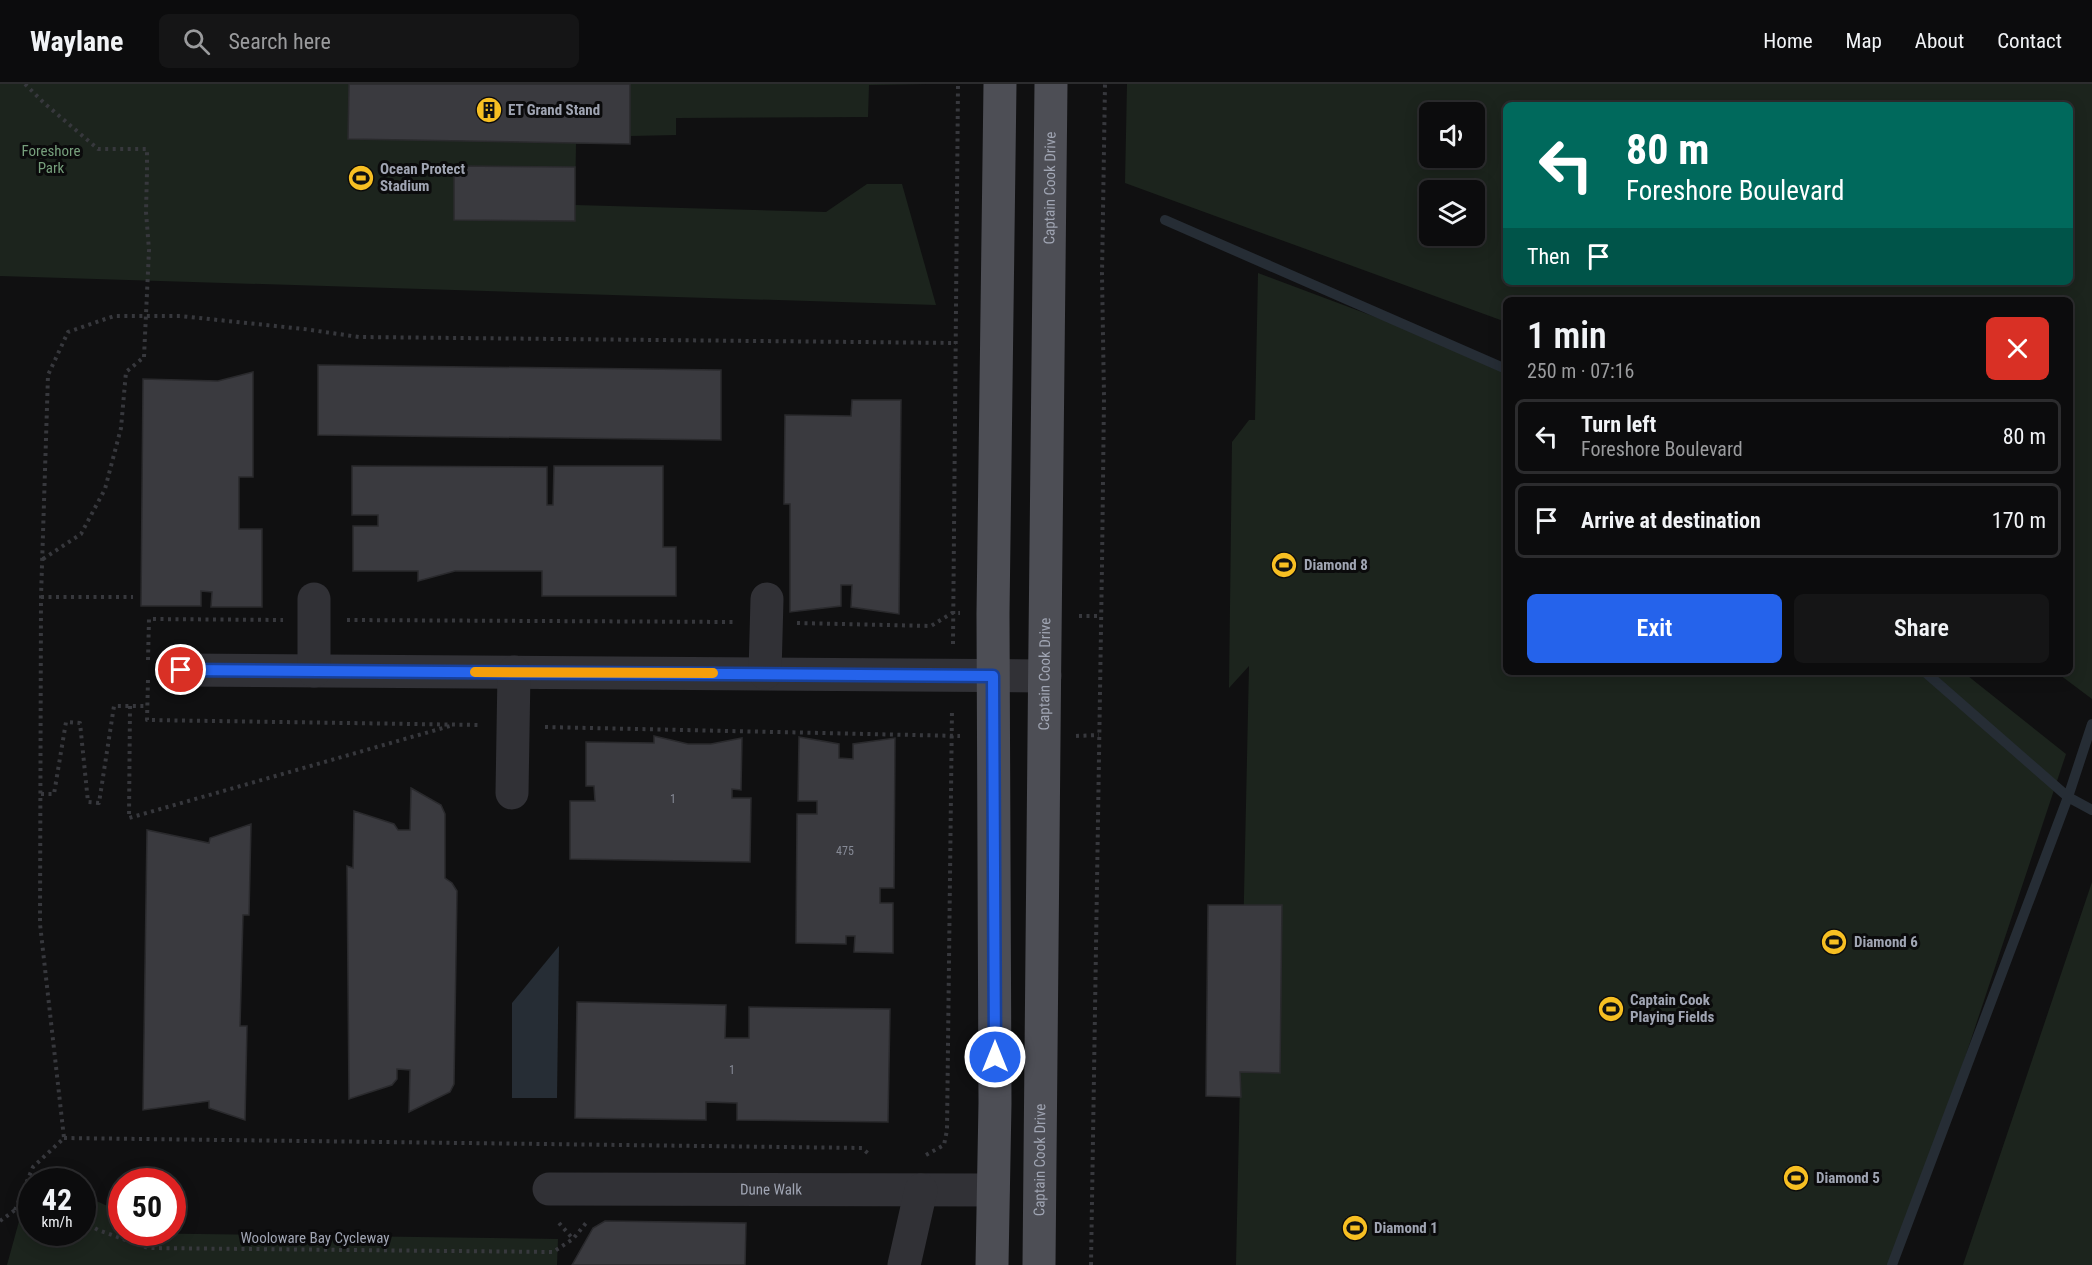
<!DOCTYPE html>
<meta charset="utf-8">
<style>
body{margin:0;font-family:"Roboto Condensed",sans-serif;background:#151516;color:#f1f3f6;height:100vh;display:flex;flex-direction:column;font-size:22px;white-space:nowrap}
*{box-sizing:border-box;margin:0}
p{font-size:20px;color:#9a9b9d}
.icon{flex:none;width:33px;height:33px;fill:none;stroke:currentColor;stroke-width:2;stroke-linecap:round;stroke-linejoin:round}
.map{position:relative;flex:1;overflow:hidden}
.drawer{position:absolute;left:1503px;top:213px;width:570px;height:378px;display:flex;flex-direction:column;background:#0c0c0d;border-radius:9px;box-shadow:0 3px 15px #0003,0 0 0 2px #2c2c2e}
.drawer>*{flex:none}
.top-card{position:absolute;left:1503px;top:18px;width:570px;height:183px;border-radius:9px;box-shadow:0 3px 15px #0003,0 0 0 2px #2c2c2e;background:#00695c;color:#fff;overflow:hidden}
.controls{position:absolute;left:1419px;top:18px;display:grid;gap:12px}
.controls a{display:grid;place-items:center;width:66px;height:66px;border-radius:9px;background:#0c0c0d;box-shadow:0 3px 15px #0003,0 0 0 2px #2c2c2e;font-size:30px}
.speed{position:absolute;left:18px;top:1084px;display:flex;gap:12px;font-size:30px;font-weight:700;text-align:center}
.speed>*{display:grid;place-content:center;width:78px;height:78px;border-radius:50%;background:#0c0c0d;box-shadow:0 3px 15px #0003,0 0 0 2px #2c2c2e;line-height:1}
.speed small{font-size:15px;font-weight:400}
.speed .limit{border:9px solid #d22;background:#fff;color:#111}
.pin{position:absolute;display:grid;place-items:center;width:51px;height:51px;color:#fff;margin:-26px;border:3px solid #fff;border-radius:50%;box-shadow:0 2px 6px #0007}
.me{position:absolute;width:66px;margin:-33px;rotate:0deg;stroke-linejoin:round;filter:drop-shadow(0 0 4px #0008)}
.turn{display:flex;align-items:center;gap:21px;height:126px;padding:0 24px;font-size:27px}
.turn .icon{width:78px;height:78px;stroke-width:2.5}
.turn b{display:block;font-size:42px;line-height:51px}
.then{display:flex;align-items:center;height:57px;padding:0 24px;background:#0003;gap:12px;font-size:22px}
.round{display:grid;place-items:center;flex:none;width:63px;height:63px;border-radius:9px;background:#151516}
.headline{display:flex;align-items:center;justify-content:space-between;height:102px;padding:0 24px}
h1{font-size:36px;font-weight:600;line-height:45px}
.action{display:flex;gap:12px;margin-top:auto;padding:12px 24px}
.action a{flex:1;height:69px;border-radius:9px;background:#2563eb;color:#fff;font-size:24px;font-weight:600;line-height:69px;text-align:center}
.action a+a{background:#151516;color:#f1f3f6}
ul{padding:0;list-style:none}
li{display:flex;align-items:center;gap:18px;height:75px;margin:0 12px 9px;padding:0 12px;border:3px solid #2c2c2e;border-radius:9px}
li div{flex:1}
li b{display:block;font-size:22px}
li em{font-style:normal}
header{display:flex;align-items:center;gap:36px;box-sizing:border-box;height:84px;padding:0 30px;background:#0c0c0d;border-bottom:2px solid #2c2c2e}
header strong{font-size:28px}
nav{display:flex;gap:33px;margin-inline-start:auto;font-size:21px}
.search{width:420px;height:54px;background:#151516;display:flex;align-items:center;gap:15px;box-sizing:border-box;padding:0 21px;border-radius:9px;color:#9a9b9d;font-size:22px}
.map>svg:first-child{display:block}
.green{fill:#1c241d;fill-rule:evenodd}
.water{fill:#262d35}
.lines{fill:none;stroke-linecap:round;stroke-linejoin:round}
.stream{stroke:#262d35;stroke-width:10}
.building{fill:#3a3a3f;stroke:#2a2a2d;stroke-width:1.5}
.path{stroke:#37383d;stroke-width:4;stroke-dasharray:3 4.5;stroke-linecap:butt}
.minor{stroke:#313136;stroke-width:33}
.major{stroke:#4d4e55;stroke-width:33}
.path-bridge{stroke:#37383d;stroke-width:4;stroke-dasharray:3 4.5;stroke-linecap:butt}
.route-casing{stroke:#184099;stroke-width:15}
.route{stroke:#2563eb;stroke-width:10}
.slow{stroke:#f59e0b;stroke-width:10}
.labels{text-anchor:middle;stroke-width:6;stroke-linejoin:round;paint-order:stroke}
.number-label{font-size:12px;fill:#868a96}
.poi-label{font-size:15px;font-weight:bold;fill:#a0a5b3;stroke:#0b0b0c;text-anchor:start}
.park-label{font-size:15px;fill:#769f7c;stroke:#0b0b0c}
.street-label{font-size:15px;fill:#a0a5b3;stroke:#0b0b0c}
</style>
<header>
<strong>Waylane</strong>
<div class="search"><svg class="icon" aria-label="search" viewBox="0 0 24 24"><circle cx="10" cy="10" r="6"/><path d="M15 15l6 6"/></svg>Search here</div>
<nav><a>Home</a><a>Map</a><a>About</a><a>Contact</a></nav>
</header>
<div class="map">
<svg width="2092" height="1181" viewBox="0 0 2092 1181">
<rect width="100%" height="100%" fill="#101011"/>
<path class="green" d="M0 0H927L869 1 868 33 676 34V51L631 52 630 60H576L575 121 826 128 867 100H902L936 221 0 192Z
M1127 0H2092V615L2056 588H2070V216H1506V238L1125 99ZM1506 21H2070V198H1506ZM1474 28V74H1430V28ZM1474 106V152H1430V106Z
M1258 189 1506 282V588H1963L2066 670 1896 1181H1236L1249 582 1229 604 1232 358 1249 336H1255Z
M2092 798V1181H1963Z
M83 1111 121 1128 122 1149 558 1155 557 1181H7L21 1130 31 1121 32 1149H82Z"/>
<path class="water" d="M559 862 557 1014H512V919Z"/>
<g class="lines">
<path class="stream" d="M1165 136 1506 285
M1925 588 2068 713 2092 640
M1892 1181 2068 713 2092 726"/>
</g>
<path class="building" d="M349 0H630V60L348 55Z
M454 82 575 83V137L454 136Z
M318 281 721 286V356L318 351Z
M253 288V393H239V445H262V523H211L212 508 201 507V522H141L143 295 218 297Z
M852 316H901L899 530 851 523 852 501H841V522L790 528V420H784L785 331 851 332Z
M352 382 547 383V421H553L554 382H663V463H676V512H542V487H455L418 497V487H353V442H378V431H352Z
M654 652 688 660H711L742 654 741 706 732 705V714H751L750 778 570 775V717H595L594 702H586V658L654 659Z
M799 653 839 660V674L853 675V660L895 654 894 804H880V819H893V869L854 868 855 852H846V860L796 859 797 730H817V717H798Z
M411 704 441 721 445 730V794L452 799 457 807 454 1000 450 1008 409 1028 410 986 397 985V995L392 1001 349 1015 347 782 353 784 354 727 394 740 398 746H410Z
M251 740 249 831H243L240 942H247L245 1036 209 1024V1017L143 1026 147 746 209 759 210 754Z
M1208 821H1282L1280 989 1240 988 1241 1013 1206 1012Z
M577 918 726 921 725 954H749V923L890 925 888 1038 737 1036V1019L706 1018V1036L575 1034Z
M605 1137 746 1139 745 1181H572L593 1144Z"/>
<g class="lines">
<path class="path" d="M25 0 44 19 98 65H147V87
M43 475 81 450 105 405 121 344 126 288 144 273
M41 513H133
M1079 532H1100
M347 536 733 538
M797 539 931 542 952 529H960
M953 560 958 0
M148 576 149 535 283 536
M148 596 147 636 480 641
M130 622 129 734 450 642
M545 643 960 652
M1076 652 1099 651
M41 710H54L66 638 80 639 88 718 99 719 114 622H147
M64 1054 862 1064 870 1071
M926 1071 944 1061 947 1046 952 625
M15 1126 33 1083 64 1054 40 840 41 513 48 291 68 248 114 232H180L304 245 359 253 956 259
M0 1137 15 1126 32 1122
M82 1137 98 1146 148 1164 553 1168 573 1155 586 1139
M559 1139 573 1155
M1091 1181 1102 481 1104 313 1102 191 1105 0"/>
<g class="minor">
<path d="M181 586 1045 592"/>
<path d="M314 587V515"/>
<path d="M765 589 767 515"/>
<path d="M512 709 514 588"/>
<path id="s1" d="M549 1105 993 1106"/>
<path d="M904 1181 921 1106"/>
</g>
<g class="major">
<path d="M992 1181 995 1019 993 530 1000 0"/>
<path id="s2" d="M1039 1181C1042 787 1047 394 1051 0"/>
</g>
<path class="path-bridge" d="M144 273 149 166 146 128 147 87"/>
</g>
<g class="lines">
<g class="route-casing">
<path id="route" d="M181 586 993 592 995 973"/>
</g>
<use href="#route" class="route"/>
<path class="slow" d="M475 588 713 589"/>
</g>
<defs>
<g id="building-disc" transform="scale(1.35)"><circle r="9.5" fill="#f7bf22" stroke="#0b0b0c"/><path d="M-4-6H4V6H1V3H-1V6H-4ZM-2.5-4.3h1.7v1.8h-1.7ZM.8-4.3h1.7v1.8H.8ZM-2.5-1h1.7V.8h-1.7ZM.8-1h1.7V.8H.8Z" fill="#111"/></g>
<g id="stadium-disc" transform="scale(1.35)"><circle r="9.5" fill="#f7bf22" stroke="#0b0b0c"/><path d="M0-5a6.5 5 0 1 0 0 10a6.5 5 0 1 0 0-10ZM-3.5-1.8h7v3.6h-7Z" fill="#111"/></g>
</defs>
<g fill-rule="evenodd">
<use href="#building-disc" x="489" y="26"/>
<use href="#stadium-disc" x="361" y="94"/>
<use href="#stadium-disc" x="1284" y="481"/>
<use href="#stadium-disc" x="1834" y="858"/>
<use href="#stadium-disc" x="1611" y="925"/>
<use href="#stadium-disc" x="1796" y="1094"/>
<use href="#stadium-disc" x="1355" y="1144"/>
</g>
<g class="labels">
<g class="number-label">
<text x="673" y="719">1</text>
<text x="845" y="771">475</text>
<text x="732" y="990">1</text>
</g>
<g class="poi-label">
<text x="508" y="31">ET Grand Stand</text>
<text x="380" y="90">Ocean Protect<tspan x="380" dy="17">Stadium</tspan></text>
<text x="1304" y="486">Diamond 8</text>
<text x="1854" y="863">Diamond 6</text>
<text x="1630" y="921">Captain Cook<tspan x="1630" dy="17">Playing Fields</tspan></text>
<text x="1816" y="1099">Diamond 5</text>
<text x="1374" y="1149">Diamond 1</text>
</g>
<g class="park-label">
<text x="51" y="72">Foreshore<tspan x="51" dy="17">Park</tspan></text>
</g>
<g class="street-label">
<text dy="5" stroke="none"><textPath href="#s2" startOffset="1077">Captain Cook Drive</textPath></text>
<text dy="5" stroke="none"><textPath href="#s2" startOffset="591">Captain Cook Drive</textPath></text>
<text dy="5" stroke="none"><textPath href="#s2" startOffset="105">Captain Cook Drive</textPath></text>
<text dy="5" stroke="none"><textPath href="#s1" startOffset="222">Dune Walk</textPath></text>
<text x="315" y="1159">Wooloware Bay Cycleway</text>
</g>
</g>
</svg>
<div class="controls">
<a><svg class="icon" aria-label="sound" viewBox="0 0 24 24"><path d="M4 9h4l5-4v14l-5-4H4zM17 9q2 3 0 6"/></svg></a>
<a><svg class="icon" aria-label="layers" viewBox="0 0 24 24"><path d="M12 4l9 5-9 5-9-5zM3 14l9 5 9-5"/></svg></a>
</div>
<div class="speed"><div>42<small>km/h</small></div><div class="limit">50</div></div>
<div class="pin" style="left:181px;top:586px;background:#d93025"><svg class="icon" aria-label="arrive" viewBox="0 0 24 24"><path d="M6 21V4h12l-3 4 3 4H6"/></svg></div>
<svg class="me" style="left:995px;top:973px" viewBox="-20 -20 40 40"><circle r="17" fill="#2563eb" stroke="#fff" stroke-width="3"/><path d="M0-11L8 9 0 5-8 9z" fill="#fff"/></svg>
<div class="top-card">
<div class="turn"><svg class="icon" aria-label="left" viewBox="0 0 24 24"><path d="M17 20v-9H6M10 6l-5 5 5 5"/></svg><div><b>80 m</b>Foreshore Boulevard</div></div>
<div class="then">Then<svg class="icon" aria-label="arrive" viewBox="0 0 24 24"><path d="M6 21V4h12l-3 4 3 4H6"/></svg></div>
</div>
<section class="drawer">
<div class="headline"><div><h1>1 min</h1><p>250 m · 07:16</p></div><a class="round" style="background:#d93025;color:#fff"><svg class="icon" aria-label="close" viewBox="0 0 24 24"><path d="M6 6l12 12M18 6L6 18"/></svg></a></div>
<ul>
<li><svg class="icon" aria-label="left" viewBox="0 0 24 24"><path d="M17 20v-9H6M10 6l-5 5 5 5"/></svg><div><b>Turn left</b><p>Foreshore Boulevard</p></div><em>80 m</em></li>
<li><svg class="icon" aria-label="arrive" viewBox="0 0 24 24"><path d="M6 21V4h12l-3 4 3 4H6"/></svg><div><b>Arrive at destination</b></div><em>170 m</em></li>
</ul>
<div class="action"><a>Exit</a><a>Share</a></div>
</section>
</div>
